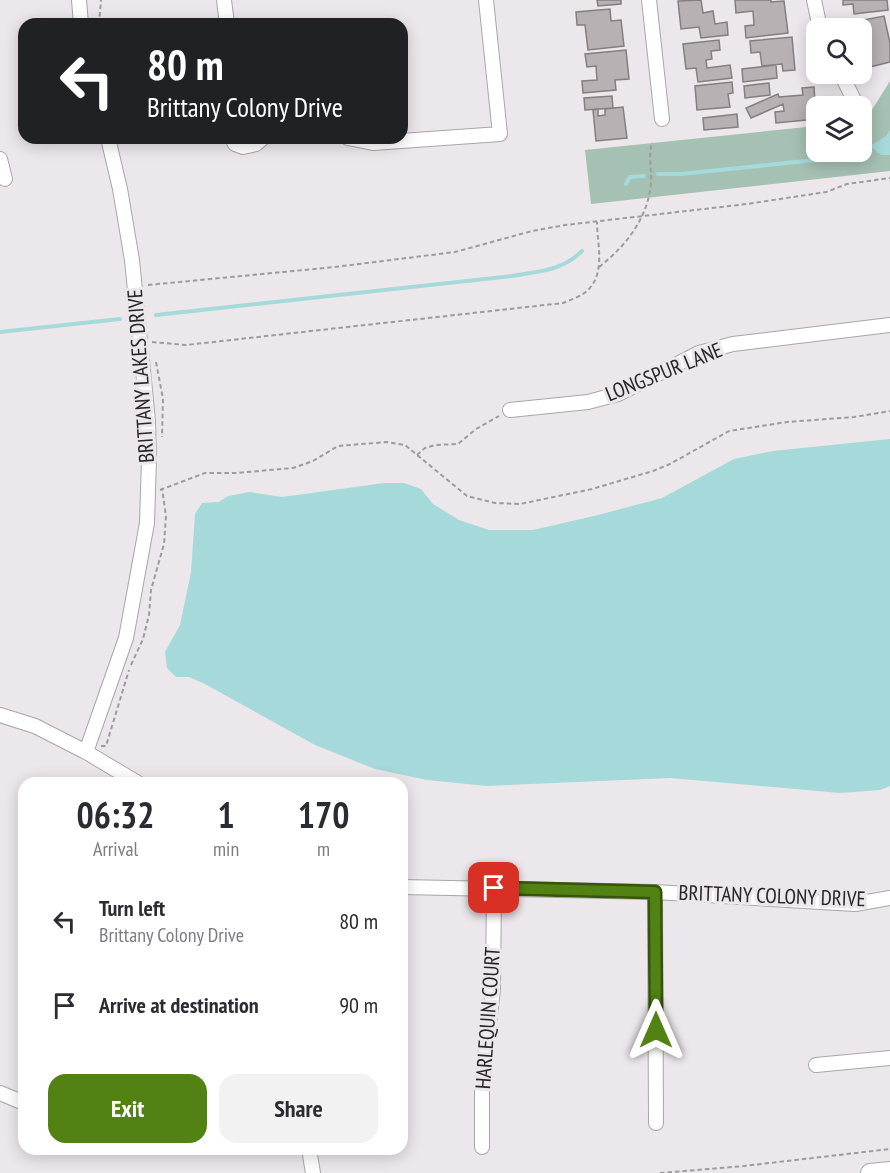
<!DOCTYPE html>
<style>
body{margin:0;font-family:"PT Sans Narrow",sans-serif;background:#f2f2f3;color:#2b2b33;height:100vh;display:flex;flex-direction:column;font-size:22px;white-space:nowrap}
*{box-sizing:border-box;margin:0}
p{font-size:20px;color:#7c7c81}
.icon{flex:none;width:33px;height:33px;fill:none;stroke:currentColor;stroke-width:2;stroke-linecap:round;stroke-linejoin:round}
.map{position:relative;flex:1;overflow:hidden}
.panel{position:absolute;left:18px;top:777px;width:390px;height:378px;display:flex;flex-direction:column;background:#fff;border-radius:18px;box-shadow:0 3px 15px #0003}
.panel>*{flex:none}
.hud{position:absolute;left:18px;top:18px;width:390px;height:126px;border-radius:18px;box-shadow:0 3px 15px #0003;background:#202124;color:#fff;overflow:hidden}
.buttons{position:absolute;left:806px;top:18px;display:grid;gap:12px}
.buttons a{display:grid;place-items:center;width:66px;height:66px;border-radius:12px;background:#fff;box-shadow:0 3px 15px #0003;font-size:30px}
.pin{position:absolute;display:grid;place-items:center;width:51px;height:51px;color:#fff;margin:-26px;border-radius:12px;box-shadow:0 3px 9px #0006}
.me{position:absolute;width:66px;margin:-33px;rotate:0deg;stroke-linejoin:round;filter:drop-shadow(0 0 4px #0008)}
.turn{display:flex;align-items:center;gap:21px;height:126px;padding:0 30px;font-size:27px}
.turn .icon{width:78px;height:78px;stroke-width:2.5}
.turn b{display:block;font-size:42px;line-height:51px}
.eta{display:flex;justify-content:space-evenly;align-items:center;height:102px;text-align:center}
.eta b{font-size:36px;font-weight:700;line-height:42px}
.cta{display:flex;gap:12px;margin-top:auto;padding:12px 30px}
.cta a{flex:1;height:69px;border-radius:18px;background:#518213;color:#fff;font-size:24px;font-weight:700;line-height:69px;text-align:center}
.cta a+a{background:#f2f2f3;color:#2b2b33}
ul{padding:0;list-style:none}
li{display:flex;align-items:center;gap:18px;height:84px;padding:0 30px}
li div{flex:1}
li b{display:block;font-size:22px}
li em{font-style:normal}
.map>svg:first-child{display:block}
.green{fill:#a5c1b3}
.water{fill:#a6d9d9}
.lines{fill:none;stroke-linecap:round;stroke-linejoin:round}
.stream{stroke:#a6d9d9;stroke-width:4}
.building{fill:#b7b1b3;stroke:#837e7f;stroke-width:1.5}
.street-casing{stroke:#aaa5a9;stroke-width:16}
.secondary-casing{stroke:#aaa5a9;stroke-width:20}
.path{stroke:#9e9b9e;stroke-width:2;stroke-dasharray:4.5 3;stroke-linecap:butt}
.street{stroke:#fff;stroke-width:14}
.secondary{stroke:#fff;stroke-width:18}
.route-casing{stroke:#35540c;stroke-width:15}
.route{stroke:#518213;stroke-width:10}
.labels{text-anchor:middle;stroke-width:6;stroke-linejoin:round;paint-order:stroke}
.street-label{font-size:21px;fill:#272627;stroke:#ece7eb}
</style>
<div class="map">
<svg width="890" height="1173" viewBox="0 0 890 1173">
<rect width="100%" height="100%" fill="#ece7eb"/>
<path class="green" d="M890 81V171L591 204 585 150 816 126V152H861V121H865Z"/>
<path class="water" d="M890 130V155H881L870 146 886 136Z
M890 439V786L880 790 840 793 670 778 487 786 427 780 375 769 315 745 203 683 189 677H176L167 668 165 652 180 625 191 572 195 514 202 503 219 502 228 496 250 492 282 497 384 483H404L421 489 433 504 459 520 489 530H533L598 515 662 498 734 459 773 451Z"/>
<g class="lines">
<path class="stream" d="M861 150 873 146
M658 174H681L835 158 857 152
M626 184 630 177 644 176
M156 315 512 276C539 271 562 271 582 251
M0 332 120 319"/>
</g>
<path class="building" d="M597 0H621V4L598 6Z
M701 0 703 13 713 11 715 24 727 22 728 35 701 38 699 27 681 29 678 1Z
M735 0H771V2L784 1 788 33 746 38 745 26 754 25 753 11 736 13Z
M843 0H887L888 10 854 14 853 4 843 5Z
M610 9 611 21 621 20 624 46 588 50 585 25H577L576 12Z
M884 16 890 43V62L870 67 866 47 861 49V28H854L853 22Z
M792 37 795 70 783 71 782 64 762 66 760 52 751 53 750 41Z
M719 40 720 50 711 51 712 59 706 60 707 68 730 65 732 78 698 82 696 68 686 69 683 44Z
M626 50 629 79 615 80 616 90 583 93 582 81 597 80 596 66 587 67 585 54Z
M776 65 777 78 743 82 742 69Z
M732 82 733 93 728 94 730 107 697 110 695 86Z
M769 83 770 95 745 98 744 86Z
M814 87 816 119 776 123 775 112 784 111 783 104 751 118 746 108 778 94 779 97 803 95 802 88Z
M612 96 613 108 585 110 584 98Z
M623 107 627 138 596 141 593 110 598 109V116L605 115V109Z
M737 114 738 127 704 130 703 118Z"/>
<g class="lines">
<g class="street-casing">
<path id="street" d="M79 0 81 24
M224 0 227 24
M649 0 662 119
M814 0 820 28
M841 74 854 100
M232 138 235 144 243 147 256 144 263 138
M348 138 373 143 500 134 486 0
M0 159 5 179
M510 410 588 402 618 394 699 353 733 344 890 325
M0 715 35 726 86 752 138 783
M86 752 126 638 147 523 149 459 148 421 132 260 120 189 108 138
M402 887 655 892 855 904 890 898
M655 892 656 1123
M816 1065 890 1058
M0 1093 24 1103
M482 1147V1082L493 990 494 888
M309 1149 313 1173"/>
</g>
<g class="secondary-casing">
<path id="secondary" d="M870 1173 890 1171"/>
</g>
<path class="path" d="M99 24 101 0
M599 267C626 246 648 218 651 183 652 168 648 158 652 142
M148 285 335 267 455 252 532 231 565 225 747 204 826 192 847 184 890 178
M152 342 186 345 563 303C570 300 582 296 588 290 606 272 597 244 597 222
M156 362 163 399 162 437
M417 455 425 448 435 445 458 444 476 429 499 416
M160 490 205 473H236L293 468 313 461 338 446 387 442 405 445 467 496 495 503 520 504 592 489 653 471 670 464 729 431 787 422 854 417 890 411
M131 665 143 639 149 615 151 590 164 544 166 516 162 488
M101 746H106L129 670
M660 1173 744 1166 890 1149"/>
<use href="#street" class="street"/>
<use href="#secondary" class="secondary"/>
</g>
<g class="lines">
<g class="route-casing">
<path id="route" d="M494 888 655 892 656 1030"/>
</g>
<use href="#route" class="route"/>
</g>
<g class="labels">
<g class="street-label">
<text transform="translate(664 372) rotate(-22)" y="7">LONGSPUR LANE</text>
<text transform="translate(141 376) rotate(-94)" y="7">BRITTANY LAKES DRIVE</text>
<text transform="translate(772 896) rotate(2)" y="7">BRITTANY COLONY DRIVE</text>
<text transform="translate(488 1018) rotate(-86)" y="7">HARLEQUIN COURT</text>
</g>
</g>
</svg>
<div class="buttons">
<a><svg class="icon" aria-label="search" viewBox="0 0 24 24"><circle cx="10" cy="10" r="6"/><path d="M15 15l6 6"/></svg></a>
<a><svg class="icon" aria-label="layers" viewBox="0 0 24 24"><path d="M12 4l9 5-9 5-9-5zM3 14l9 5 9-5"/></svg></a>
</div>
<div class="pin" style="left:494px;top:888px;background:#d93025"><svg class="icon" aria-label="arrive" viewBox="0 0 24 24"><path d="M6 21V4h12l-3 4 3 4H6"/></svg></div>
<svg class="me" style="left:656px;top:1030px" viewBox="-20 -20 40 40"><path d="M0-17L14 15 0 8-14 15z" fill="#518213" stroke="#fff" stroke-width="4"/></svg>
<div class="hud">
<div class="turn"><svg class="icon" aria-label="left" viewBox="0 0 24 24"><path d="M17 20v-9H6M10 6l-5 5 5 5"/></svg><div><b>80 m</b>Brittany Colony Drive</div></div>
</div>
<section class="panel">
<div class="eta">
<div><b>06:32</b><p>Arrival</p></div>
<div><b>1</b><p>min</p></div>
<div><b>170</b><p>m</p></div>
</div>
<ul>
<li><svg class="icon" aria-label="left" viewBox="0 0 24 24"><path d="M17 20v-9H6M10 6l-5 5 5 5"/></svg><div><b>Turn left</b><p>Brittany Colony Drive</p></div><em>80 m</em></li>
<li><svg class="icon" aria-label="arrive" viewBox="0 0 24 24"><path d="M6 21V4h12l-3 4 3 4H6"/></svg><div><b>Arrive at destination</b></div><em>90 m</em></li>
</ul>
<div class="cta"><a>Exit</a><a>Share</a></div>
</section>
</div>
